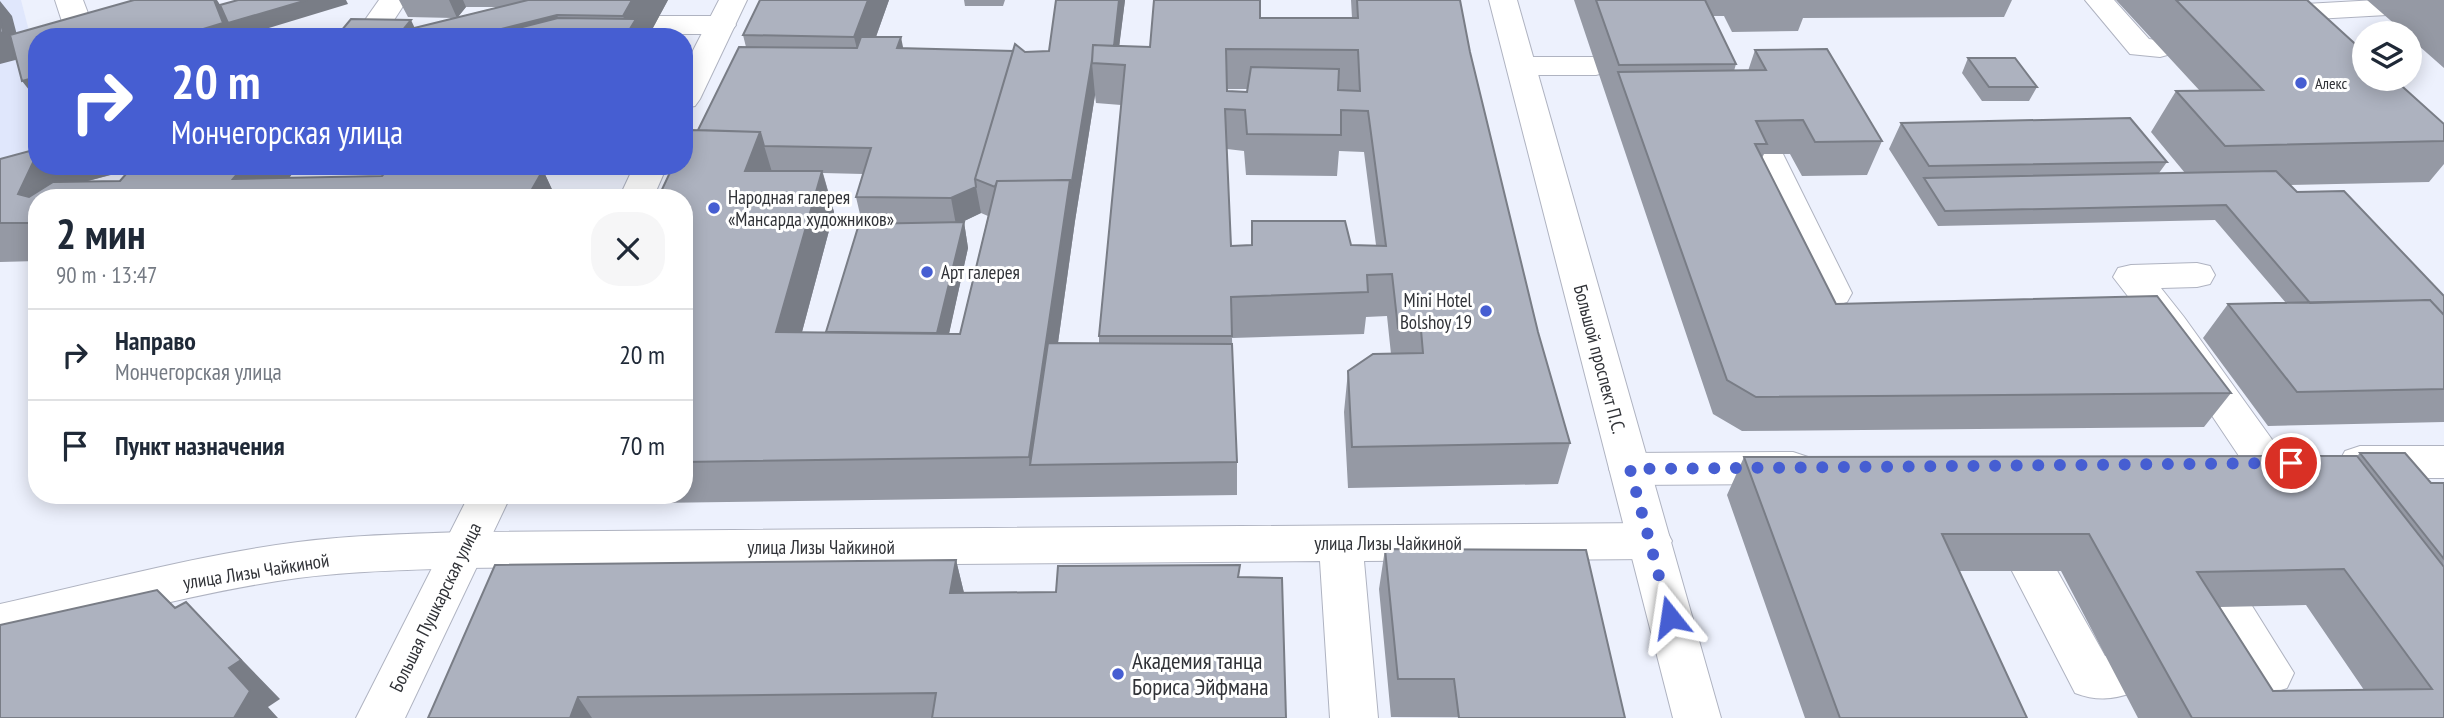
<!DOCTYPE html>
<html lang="ru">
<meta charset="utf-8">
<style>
body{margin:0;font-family:"PT Sans Narrow",sans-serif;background:#f6f6f7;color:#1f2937;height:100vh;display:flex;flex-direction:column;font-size:26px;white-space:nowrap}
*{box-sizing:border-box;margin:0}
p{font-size:23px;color:#747a83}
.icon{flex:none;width:38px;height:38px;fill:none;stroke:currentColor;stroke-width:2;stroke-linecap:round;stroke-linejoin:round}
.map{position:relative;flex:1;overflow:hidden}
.panel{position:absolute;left:28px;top:189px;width:665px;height:315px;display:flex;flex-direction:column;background:#fff;border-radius:28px;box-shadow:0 4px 18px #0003}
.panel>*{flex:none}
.hud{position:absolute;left:28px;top:28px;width:665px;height:147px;border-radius:28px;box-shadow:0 4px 18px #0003;background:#465ed2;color:#fff;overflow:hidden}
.buttons{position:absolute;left:2352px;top:21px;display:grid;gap:14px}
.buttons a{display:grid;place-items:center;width:70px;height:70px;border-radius:50%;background:#fff;box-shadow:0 4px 18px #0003;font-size:35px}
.pin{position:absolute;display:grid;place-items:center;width:60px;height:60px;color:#fff;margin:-30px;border:4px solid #fff;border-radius:50%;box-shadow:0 2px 7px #0007}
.me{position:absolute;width:77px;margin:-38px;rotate:345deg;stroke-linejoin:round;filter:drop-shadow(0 0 5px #0008)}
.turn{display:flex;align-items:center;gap:24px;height:147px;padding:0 28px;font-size:32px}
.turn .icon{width:91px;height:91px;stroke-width:2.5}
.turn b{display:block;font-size:49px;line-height:60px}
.round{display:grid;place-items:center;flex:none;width:74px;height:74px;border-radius:28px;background:#f6f6f7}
.overview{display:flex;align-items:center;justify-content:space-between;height:119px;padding:0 28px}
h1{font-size:42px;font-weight:600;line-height:52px}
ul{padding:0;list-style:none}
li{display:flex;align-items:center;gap:21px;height:91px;padding:0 28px;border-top:2px solid #e0e1e3}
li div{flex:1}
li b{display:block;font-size:26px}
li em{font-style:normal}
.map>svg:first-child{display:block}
.built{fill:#e0e7fc}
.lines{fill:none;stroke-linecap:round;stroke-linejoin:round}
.minor-casing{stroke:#afb3c1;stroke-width:2}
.major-casing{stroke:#afb3c1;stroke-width:2}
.minor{fill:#fff;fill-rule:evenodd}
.major{fill:#fff;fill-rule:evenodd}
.wall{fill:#9599a4;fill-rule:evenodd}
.shaded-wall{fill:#797d86}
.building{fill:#adb2bf;stroke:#797d86;stroke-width:2;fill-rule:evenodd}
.route{stroke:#465ed2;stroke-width:12;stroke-dasharray:0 21.6}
.poi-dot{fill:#465ed2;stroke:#fff;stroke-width:2.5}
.labels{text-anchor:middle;stroke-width:6;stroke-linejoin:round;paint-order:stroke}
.far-poi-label{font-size:16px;fill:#303237;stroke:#fff;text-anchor:start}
.poi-label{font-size:19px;fill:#303237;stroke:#fff;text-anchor:start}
.street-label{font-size:19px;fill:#303237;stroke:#fff}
.near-poi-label{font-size:23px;fill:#303237;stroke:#fff;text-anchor:start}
</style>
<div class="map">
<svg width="2444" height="718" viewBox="0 0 2444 718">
<rect width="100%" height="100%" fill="#edf1fd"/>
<path class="built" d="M0 0H21L37 62V166H65L69 186 0 205Z"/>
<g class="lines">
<g class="minor-casing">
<path id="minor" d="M55 0H83L97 37H67Z
M379 0H407L383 37H353Z
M2085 0H2114L2149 39 2171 42 2175 48 2171 54 2160 57 2130 54Z
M2377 0 2387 3 2391 9 2387 15 2315 19 2305 16 2301 10 2305 4Z
M655 16H721L731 19 736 25 731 31 721 34H655L645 31 640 25 645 19Z
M1521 57H1596L1607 60 1611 66 1607 72 1596 75H1521L1510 72 1506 66 1510 60Z
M1767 144 1779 147 1783 154 1852 293 1847 302 1834 306 1821 302 1816 293 1751 154 1755 147Z
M2197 263 2210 266 2215 275 2210 284 2197 287 2161 288 2184 317 2281 452 2287 463 2281 474 2266 479 2251 474 2158 335 2113 277 2118 268 2131 265Z
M2360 446H2444V478H2360L2345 473 2339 462 2345 451Z
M1793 452 1808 457 1814 468 1808 479 1793 484 1630 485 1615 480 1609 469 1615 458 1630 453Z
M1650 523 1665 528 1672 541 1665 554 1650 559 1364 561 1378 718H1330L1320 561 463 568C408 570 352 571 298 578 197 592 99 620 0 644V604C99 582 197 555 298 542 352 535 408 534 463 532Z
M2034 553 2050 558 2105 656H2117L2134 662 2141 677 2134 692C2113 700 2096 701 2075 693L2012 571 2018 558Z
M2228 588 2244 593 2294 673 2287 688C2259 698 2220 700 2192 690L2185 675 2192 660 2209 654 2232 653 2205 607 2212 593Z"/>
</g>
<g class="major-casing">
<path id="major" d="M719 0H747L700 99 695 106 684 108V68Z
M1489 0H1517L1721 718H1673Z
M634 166H667L653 198H619Z
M469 495H511L405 718H356Z"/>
</g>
<use href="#minor" class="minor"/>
<use href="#major" class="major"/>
</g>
<path class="wall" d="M399 0H668L648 37H336L415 28 454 18 408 17ZM466 7H498L458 17Z
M760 0H889L876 37 904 49 1025 52 1049 51 1056 0H1125L1119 46 1150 47 1260 18H1352L1351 0H1460L1470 52 1538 332 1570 443 1558 484 1348 488 1344 412 1348 371 1391 354 1387 316 1366 317 1364 334 1232 338 1237 462V495L579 504 571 495H684V198L698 130 746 47 743 35ZM1227 89H1247V92L1227 91ZM1095 95 1096 103 1121 105 1099 336V343H1058L1075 221ZM1227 149 1244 151 1246 175 1337 176 1339 151 1364 152 1376 245H1351L1252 221 1251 245 1231 246ZM823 173 863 174 856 197 862 223 826 332H802L834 212ZM981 213 988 216 960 334 949 333 968 248 964 222H962Z
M964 0H1005L1003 6H965Z
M1574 0H2012L2004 17 1803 18 1798 31 1732 32 1724 16H1712L1736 64 1734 71H1748L1755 50 1882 141 1867 175 1802 176 1790 154H1764L1762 158 1836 304 2231 393 2204 427 1742 431 1713 414Z
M2116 0H2307L2444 124V164L2429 182 2290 185 2297 192 2444 296V422L2268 426 2203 338 2228 304 2286 303 2215 220 1938 226 1889 149 1901 123 2167 162 2159 173H2185L2151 132 2176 91H2200Z
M2367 0H2444V68L2410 38V33H2405Z
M1968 58 2037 87 2029 101H1982L1962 73Z
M37 149V166H53L66 182 53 166H298L289 178 382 176 389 168 388 166H542L540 170H543L556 198H37V261L0 262V159ZM130 170 120 181H88Z
M2360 453 2431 483H2444V718H2138L2061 571H1959L2027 718H1805L1727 495 1744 457 2357 456ZM2306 605 2364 690 2273 691 2220 607Z
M1385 549 1625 718 1391 717 1379 589Z
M956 560 964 593 1056 592 1240 577 1286 718H428Z"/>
<path class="shaded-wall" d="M214 0H217L229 19 307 0H346L348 4 239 37H177Z
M449 0H463L466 7 457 18Z
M632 0H668L648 37H625L629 31 623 16Z
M868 0H889L863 73 854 37Z
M1119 0H1125L1117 64 1113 53Z
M0 1 12 16 23 58 0 64Z
M557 15 566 37H470Z
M411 20 419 37 402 31Z
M901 37 906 62 897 48Z
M1092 63 1095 95 1075 221 1041 464 1030 465 1029 457 1070 180Z
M37 77V100L22 81Z
M760 132 772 172 745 171Z
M37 154V166H53L69 186 37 198 18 194Z
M53 166H143L69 186Z
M244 166H298L274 198 233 179Z
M499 166H542L522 198 497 171Z
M543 170 556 198H527Z
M822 171 834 212 791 373 776 332Z
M976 187 981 213 956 225 951 198Z
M964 222 968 248 940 375 934 348Z
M956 560 965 597 950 593Z
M186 602 280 699 268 707 278 718H234L229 668Z
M578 697 592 718H570Z"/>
<path class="building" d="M134 0H214L223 23 177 37H37V77L22 81 10 35Z
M238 0H307L228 23 220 5Z
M528 0H632L623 16 557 15 470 37H336L351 19 411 20 402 31Z
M760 0H868L854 37 743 35Z
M1056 0H1119L1114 46 1093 45 1092 60 1071 187 1070 180 997 181 995 187 975 179 1015 44 1025 52 1049 51Z
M1154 0H1260V18H1358L1357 0H1460L1470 52 1538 332 1570 443 1352 447 1348 371 1373 354 1423 353 1421 330 1398 328 1392 274 1367 275 1368 292 1231 297 1232 336H1099L1125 65 1092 63 1093 45 1150 47ZM1226 49 1358 50 1360 91 1338 90 1339 69 1251 67 1247 92 1227 91ZM1225 109 1245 110 1247 134 1341 135V110L1368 111 1386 246 1351 245 1345 221H1252V245L1231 246Z
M1596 0H1705L1736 64 1619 65Z
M2176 0H2307L2364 52V79H2394L2444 124V141L2225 146 2176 91 2263 90Z
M558 18 636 19 625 37H483Z
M0 19 3 32 0 33Z
M861 37H901L897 48 1013 51 975 179 976 187 951 198 856 197 871 148 764 146 760 132 698 130 739 47 857 48Z
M1827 49 1882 141 1815 142 1803 120 1756 121 1767 144H1755L1836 304 2157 296 2231 393 1756 397 1727 380 1618 72 1766 70 1755 50Z
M1968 58H2015L2037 87H1989Z
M37 115V145L31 117Z
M2130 118 2167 162 1929 166 1901 123Z
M690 130 760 132 745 171H822L776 332 960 334 997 181 1070 180 1029 457 684 462V198H658L673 166H684V142Z
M37 149V154L18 194 29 197 53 182 120 181 133 166H244L233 179 382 176 391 166H499L497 171 543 170 527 198H37V223H0V159Z
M2276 171 2297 192 2344 191 2444 296V315L2430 300 2310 303 2226 205 1945 211 1924 178Z
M964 222 937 333 826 332 859 224Z
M2430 300 2444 315V389L2297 392 2228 304Z
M1048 343 1232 344 1237 462 1030 465Z
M2360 453H2405L2431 483H2444V559Z
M2357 456 2444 567V718H2192L2089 534H1942L2027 718H1840L1744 457ZM2344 569 2432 689 2273 691 2197 572Z
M1385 549 1586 550 1625 718H1459L1454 679H1398Z
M956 560 950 593 1056 592 1058 566 1240 565 1238 577 1282 578 1286 718H932L936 693 578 697 570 718H428L495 565Z
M157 590 175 608 186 602 241 660 229 668 250 691 234 718H0V625Z"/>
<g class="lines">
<path class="route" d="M1670 617 1630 469 2291 463"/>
</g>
<g class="poi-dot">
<circle cx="2301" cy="83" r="7"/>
<circle cx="714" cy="208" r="7"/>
<circle cx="927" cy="272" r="7"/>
<circle cx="1486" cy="311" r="7"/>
<circle cx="1118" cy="674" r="7"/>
</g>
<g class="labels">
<g class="far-poi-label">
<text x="2315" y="89">Алекс</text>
</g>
<g class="poi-label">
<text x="728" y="204">Народная галерея<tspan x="728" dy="22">«Мансарда художников»</tspan></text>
<text x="941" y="279">Арт галерея</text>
<text x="1472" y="307" text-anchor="end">Mini Hotel<tspan x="1472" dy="22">Bolshoy 19</tspan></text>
</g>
<g class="street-label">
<text transform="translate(1600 359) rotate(75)" y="7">Большой проспект П.С.</text>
<text x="1388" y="550">улица Лизы Чайкиной</text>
<text x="821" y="554">улица Лизы Чайкиной</text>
<text transform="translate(256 571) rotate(-9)" y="7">улица Лизы Чайкиной</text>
<text transform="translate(435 607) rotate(-64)" y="7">Большая Пушкарская улица</text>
</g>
<g class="near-poi-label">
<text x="1132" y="669">Академия танца<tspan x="1132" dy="26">Бориса Эйфмана</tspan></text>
</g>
</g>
</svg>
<div class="buttons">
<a><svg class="icon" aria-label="layers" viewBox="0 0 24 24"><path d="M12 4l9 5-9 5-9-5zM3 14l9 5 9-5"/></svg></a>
</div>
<div class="pin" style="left:2291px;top:463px;background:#d93025"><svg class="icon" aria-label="arrive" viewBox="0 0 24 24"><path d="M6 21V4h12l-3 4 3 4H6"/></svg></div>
<svg class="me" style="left:1670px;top:617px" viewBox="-20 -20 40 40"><path d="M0-17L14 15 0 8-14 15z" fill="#465ed2" stroke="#fff" stroke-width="4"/></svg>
<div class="hud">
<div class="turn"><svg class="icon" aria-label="right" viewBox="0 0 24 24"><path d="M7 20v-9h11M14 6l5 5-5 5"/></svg><div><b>20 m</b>Мончегорская улица</div></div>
</div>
<section class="panel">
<div class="overview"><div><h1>2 мин</h1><p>90 m · 13:47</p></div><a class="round"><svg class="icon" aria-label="close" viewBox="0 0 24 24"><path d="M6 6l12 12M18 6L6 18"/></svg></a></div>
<ul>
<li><svg class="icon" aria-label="right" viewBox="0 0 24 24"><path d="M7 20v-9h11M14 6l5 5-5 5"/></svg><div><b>Направо</b><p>Мончегорская улица</p></div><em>20 m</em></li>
<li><svg class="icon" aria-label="arrive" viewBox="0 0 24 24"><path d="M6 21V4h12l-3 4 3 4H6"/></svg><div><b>Пункт назначения</b></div><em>70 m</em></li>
</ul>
</section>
</div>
